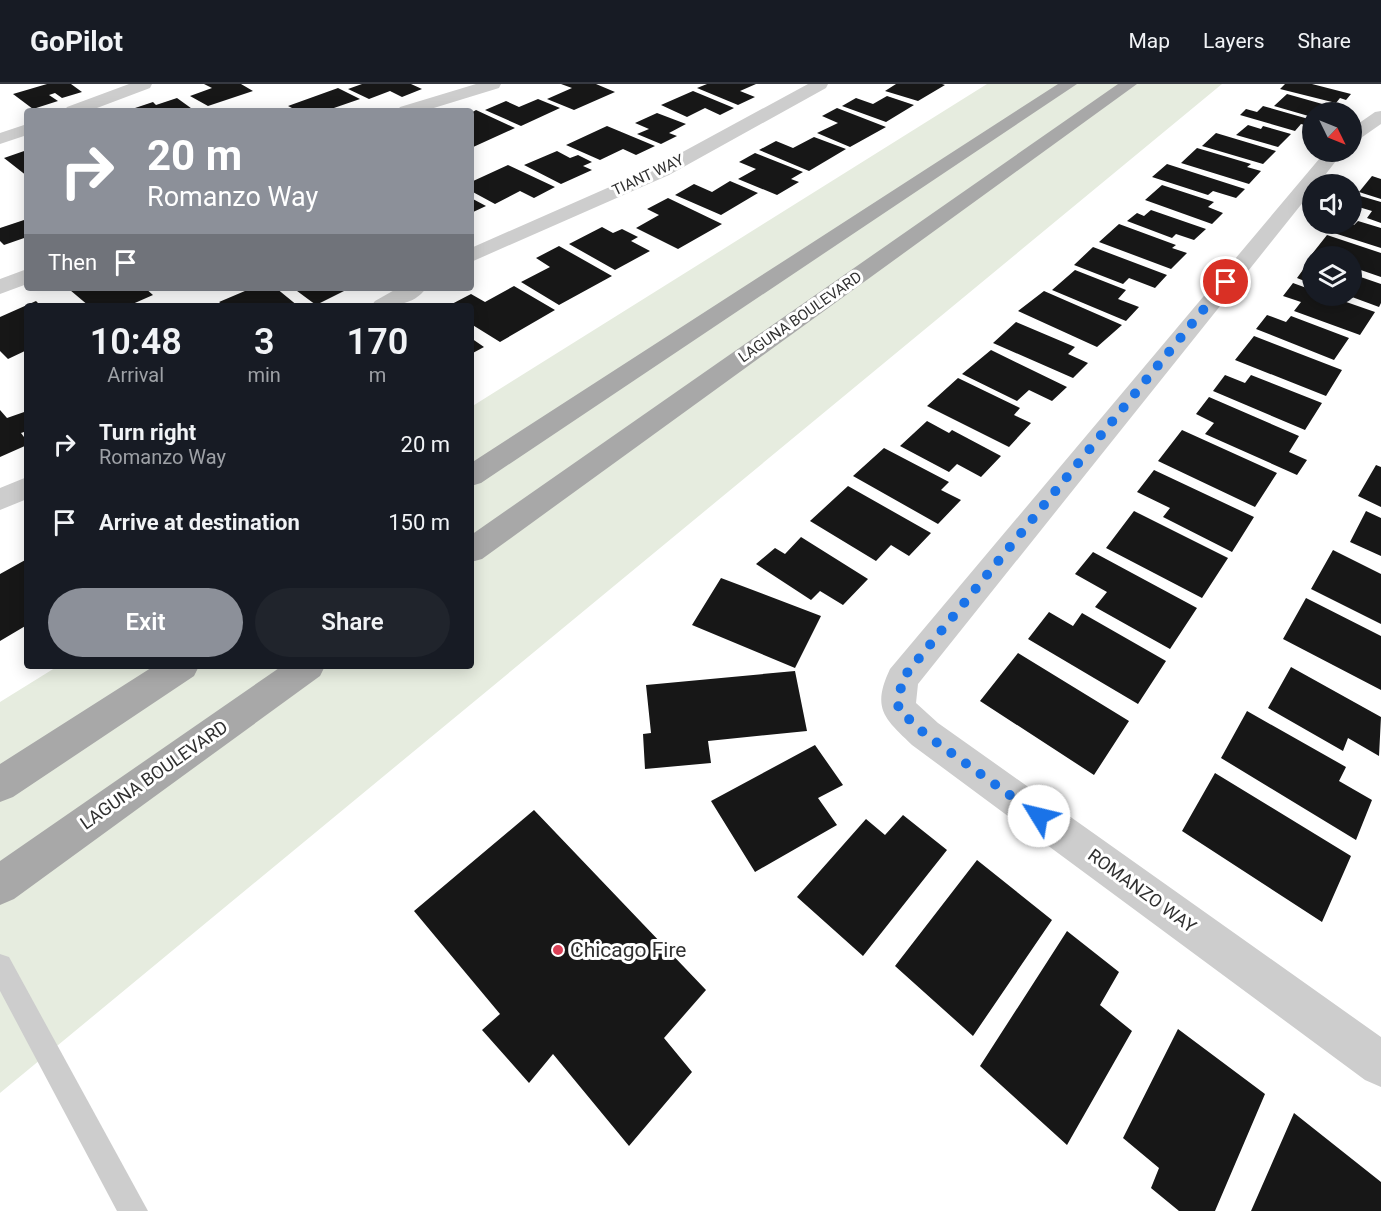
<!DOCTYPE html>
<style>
body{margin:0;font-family:Roboto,sans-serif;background:#20242c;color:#f1f3f6;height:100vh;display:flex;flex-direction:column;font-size:22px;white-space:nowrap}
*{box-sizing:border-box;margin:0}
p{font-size:20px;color:#9ea1a6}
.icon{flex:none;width:33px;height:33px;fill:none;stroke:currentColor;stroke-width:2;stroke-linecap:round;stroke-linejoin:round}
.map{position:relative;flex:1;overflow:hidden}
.side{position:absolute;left:24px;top:219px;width:450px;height:366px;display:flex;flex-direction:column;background:#171b24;border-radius:6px;box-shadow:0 3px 15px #0003}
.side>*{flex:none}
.banner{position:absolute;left:24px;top:24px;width:450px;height:183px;border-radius:6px;box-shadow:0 3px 15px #0003;background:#8c9099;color:#fff;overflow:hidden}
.needle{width:39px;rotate:133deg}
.fabs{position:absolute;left:1302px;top:18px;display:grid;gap:12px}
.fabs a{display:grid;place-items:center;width:60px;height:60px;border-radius:50%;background:#171b24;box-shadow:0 3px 15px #0003;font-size:30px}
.pin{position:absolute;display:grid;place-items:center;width:51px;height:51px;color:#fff;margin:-26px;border:3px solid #fff;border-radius:50%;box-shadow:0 2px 6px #0007}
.me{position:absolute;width:66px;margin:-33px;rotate:306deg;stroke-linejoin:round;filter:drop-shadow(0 0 4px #0008)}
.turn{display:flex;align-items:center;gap:21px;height:126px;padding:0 24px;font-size:27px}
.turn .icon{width:78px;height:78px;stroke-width:2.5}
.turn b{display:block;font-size:42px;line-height:51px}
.then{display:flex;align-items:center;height:57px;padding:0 24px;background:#0003;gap:12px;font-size:22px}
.eta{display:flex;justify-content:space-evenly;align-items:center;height:102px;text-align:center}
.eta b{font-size:36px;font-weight:600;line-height:42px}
.button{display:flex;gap:12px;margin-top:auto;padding:12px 24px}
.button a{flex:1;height:69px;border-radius:36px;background:#8c9099;color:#fff;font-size:24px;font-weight:600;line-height:69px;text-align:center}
.button a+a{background:#20242c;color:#f1f3f6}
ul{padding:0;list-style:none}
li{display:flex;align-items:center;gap:18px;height:78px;padding:0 24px}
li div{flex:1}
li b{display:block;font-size:22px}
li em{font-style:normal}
header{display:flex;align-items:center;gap:36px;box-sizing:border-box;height:84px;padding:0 30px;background:#171b24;border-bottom:2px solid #363941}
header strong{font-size:28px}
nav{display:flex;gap:33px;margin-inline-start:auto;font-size:21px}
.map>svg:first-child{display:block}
.green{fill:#e6ecdf}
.building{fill:#171717}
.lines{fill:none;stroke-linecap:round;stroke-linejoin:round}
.lane{fill:#cdcdcd;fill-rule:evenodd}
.street{fill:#cdcdcd;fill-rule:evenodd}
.primary{fill:#a8a8a8;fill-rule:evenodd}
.route{stroke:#1a73e8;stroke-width:10;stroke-dasharray:0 18}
.poi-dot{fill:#d93f55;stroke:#fff;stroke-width:2}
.labels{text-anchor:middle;stroke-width:6;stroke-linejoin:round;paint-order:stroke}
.far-street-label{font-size:15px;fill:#303030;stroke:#fff}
.street-label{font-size:18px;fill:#303030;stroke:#fff}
.near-poi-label{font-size:21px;fill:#303030;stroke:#fff;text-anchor:start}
</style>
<header>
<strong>GoPilot</strong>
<nav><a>Map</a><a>Layers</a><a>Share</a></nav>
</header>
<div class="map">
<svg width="1381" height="1127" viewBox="0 0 1381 1127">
<rect width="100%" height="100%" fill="#fff"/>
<path class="green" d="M987 0H1222L0 1009V618L58 582H471V323Z"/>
<path class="building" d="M47 0H71L82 8 62 14 55 9 49 11 58 17 33 25 13 10Z
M204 0H241L253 7 208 22 190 12 212 4Z
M362 0H411L422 5 402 13 390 7 369 15 348 5Z
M561 0H596L615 8 574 26 547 15 572 4Z
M707 0H756L740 7 755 13 738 21 697 4Z
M896 0H942L945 1 918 17 885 7Z
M1285 0H1312L1351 10 1346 16 1340 14 1336 19 1280 5Z
M338 4 360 15 331 25 335 27H298L288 22Z
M693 7 734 24 720 31 705 24 687 33 661 21Z
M1287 10 1333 23 1327 28H1312V33L1274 22Z
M887 12 914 21 886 38 842 22 856 14 873 20Z
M177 14 195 27H126L153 18 156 21Z
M538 15 560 24 521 42 485 26 506 17 519 23Z
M1263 22 1312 36V37L1308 42 1301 40 1295 47 1240 31 1246 25 1257 28Z
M837 24 886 43 850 63 817 49 838 39 822 32Z
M476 26 515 44 471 64V29Z
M657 29 686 40 669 49 677 52 661 60 637 50 649 45 635 39Z
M1248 41 1261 45 1263 42 1291 50 1278 63 1236 51Z
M607 42 655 62 636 71 623 65 600 76 566 61Z
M1216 49 1276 67 1263 80 1202 62Z
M814 53 846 65 809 87 759 66 776 57 793 64Z
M1197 64 1251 80 1247 83 1261 87 1249 100 1181 79Z
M27 66V92L4 74Z
M557 67 570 74 578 71 592 78 583 82 592 86 561 100 524 81Z
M755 69 803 88 791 95 799 98 777 111 738 95 756 85 739 78Z
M1167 80 1245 105 1236 114 1213 107 1208 111 1152 93Z
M508 81 555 103 534 114 520 107 495 120 471 107V98Z
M1372 92 1381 95V115L1359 108Z
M730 97 758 109 721 131 675 111 694 100 712 108Z
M1162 101 1214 118 1208 123 1223 129 1212 140 1145 116Z
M1357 111 1381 118V139L1367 134 1372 127 1352 121Z
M471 114 486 122 471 129Z
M668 114 722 140 678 165 636 144 659 131 647 125Z
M1151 126 1206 145 1194 156 1176 150 1172 154 1127 137 1137 129 1144 132Z
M27 135V153L4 161 0 157V144Z
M1358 137 1381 144V164L1334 149 1341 140 1354 141Z
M1119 140 1176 161 1172 164 1187 169 1171 185 1099 158Z
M602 143 613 149 622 145 638 153 631 157 650 167 615 186 569 160Z
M1327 151 1381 169V193L1352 183V172H1320L1312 170Z
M559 162 612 192 559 221 521 198 550 183 536 174Z
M1093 163 1167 191 1155 204 1129 194 1123 200 1074 181Z
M1305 183 1312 185V200L1297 194Z
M1075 186 1126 206 1118 215 1139 223 1126 237 1052 206Z
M1352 190 1381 200V219L1379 223 1352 213Z
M1293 199 1312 206V212H1329L1375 228 1360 251 1294 227 1301 218 1283 212Z
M514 202 555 226 500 258 471 240V222H448L471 210 485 218Z
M75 204H145L153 211 128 222H89L70 206Z
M252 204H276L298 222H224L219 218Z
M293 204H343L346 206 316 221Z
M1044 207 1122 241 1097 263 1018 227Z
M36 217 41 222H27V266L8 275 0 267V233Z
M1267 231 1286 238 1291 232 1349 254 1334 276 1256 245Z
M1016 238 1075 263 1068 270 1088 279 1073 294 993 259Z
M1254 252 1342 286 1326 312 1235 276Z
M471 254 484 263 471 270Z
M991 266 1067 303 1052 317 1029 306 1017 317 962 290Z
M1225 291 1245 299 1251 291 1322 319 1305 346 1213 307Z
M958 294 1020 324 1014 331 1031 339 1009 363 927 322Z
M1209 313 1299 352 1289 368 1307 376 1297 391 1205 350 1214 339 1196 330Z
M0 326 7 334 27 327V347L21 349 27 357V361L0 373Z
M927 337 949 349 952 346 1001 372 981 393 957 380 949 388 900 362Z
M1182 346 1277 389 1255 423 1158 377Z
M884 364 949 398 941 406 961 416 938 440 853 392Z
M1376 381 1381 383V423L1358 412Z
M1154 386 1254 433 1232 468 1163 433 1170 424 1137 408Z
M848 402 931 449 909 472 891 461 876 477 810 437Z
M1134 427 1228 474 1202 514 1106 464Z
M1366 427 1381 434V472L1350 458Z
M801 453 868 495 843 521 820 507 811 516 756 480 775 464 785 470Z
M1333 466 1381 490V540L1311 505Z
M1093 468 1197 524 1170 565 1095 523 1107 508 1075 490Z
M27 475V541L0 557V490Z
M721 494 821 532 795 584 692 541Z
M1306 514 1381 552V606L1283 555Z
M1049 528 1073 542 1082 529 1166 577 1138 620 1028 555Z
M1018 569 1129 637 1094 691 980 617Z
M1291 583 1381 633 1379 672 1348 654 1343 667 1268 624Z
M795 587 807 647 708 657 711 679 645 685 643 650 651 649 646 601Z
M1247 627 1346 683 1339 697 1372 716 1356 756 1221 674Z
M815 661 843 701 818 714 837 741 755 788 711 717Z
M1215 689 1351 772 1322 838 1182 747Z
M534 726 706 906 664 954 692 988 629 1062 553 970 529 999 482 946 500 930 414 827Z
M903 731 947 766 863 872 797 813 866 735 885 751Z
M977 776 1052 836 973 952 895 882Z
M1067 847 1119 888 1100 921 1132 947 1067 1061 980 982Z
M1178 945 1265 1010 1215 1127H1179L1151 1104 1159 1084 1123 1054Z
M1294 1029 1381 1098V1127H1251Z"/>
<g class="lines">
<path class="lane" d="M0 870 9 873 148 1127H117L0 907Z"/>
<path class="street" d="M129 0H152L150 4 89 27H64L67 23Z
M476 0H501L499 4 424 27H397L400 23Z
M808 0H828L826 4 669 91 471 178V164L655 83Z
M1381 27V40L1358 56 1352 57V44L1375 28Z
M27 40V51L0 60V49Z
M1325 68H1343L1318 100H1312V107L918 600 916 619 938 639 1381 953V1003L1365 996 912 661C885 635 871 625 890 585Z
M27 185V200L0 210V195Z
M398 204H426C414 222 391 222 371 222L375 217Z
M27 393V415L0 426V404Z"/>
<path class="primary" d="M1058 0H1077L481 399 471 402V379Z
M1118 0H1137L482 475 471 478V451Z
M154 582H199L194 592 13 713 0 718V680Z
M282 582H325L320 592 14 815 0 821V777Z"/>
</g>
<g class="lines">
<path class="route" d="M1039 732 925 650 898 625 902 595 1226 198"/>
</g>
<circle class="poi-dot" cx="558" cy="866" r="6"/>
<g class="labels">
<g class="far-street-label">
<text transform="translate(648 91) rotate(-25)" y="5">TIANT WAY</text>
<text transform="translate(800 233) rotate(-35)" y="5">LAGUNA BOULEVARD</text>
</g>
<g class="street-label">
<text transform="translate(154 691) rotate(-35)" y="6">LAGUNA BOULEVARD</text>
<text transform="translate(1142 807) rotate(36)" y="6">ROMANZO WAY</text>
</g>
<g class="near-poi-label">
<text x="570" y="873">Chicago Fire</text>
</g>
</g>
</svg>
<div class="fabs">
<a><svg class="needle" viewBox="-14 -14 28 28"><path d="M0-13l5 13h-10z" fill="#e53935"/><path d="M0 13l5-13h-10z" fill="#9ea1a6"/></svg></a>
<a><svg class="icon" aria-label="sound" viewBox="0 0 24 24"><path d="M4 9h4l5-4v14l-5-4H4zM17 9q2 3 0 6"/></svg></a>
<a><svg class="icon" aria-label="layers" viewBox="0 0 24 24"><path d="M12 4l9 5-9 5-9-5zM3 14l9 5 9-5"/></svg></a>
</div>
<div class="pin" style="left:1226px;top:198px;background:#d93025"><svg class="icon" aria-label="arrive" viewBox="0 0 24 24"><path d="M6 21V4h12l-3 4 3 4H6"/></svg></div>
<svg class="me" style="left:1039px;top:732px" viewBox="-20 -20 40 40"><circle r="19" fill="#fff"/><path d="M0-13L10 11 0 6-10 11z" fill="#1a73e8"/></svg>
<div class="banner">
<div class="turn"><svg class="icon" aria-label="right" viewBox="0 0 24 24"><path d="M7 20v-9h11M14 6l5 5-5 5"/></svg><div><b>20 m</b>Romanzo Way</div></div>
<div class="then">Then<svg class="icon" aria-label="arrive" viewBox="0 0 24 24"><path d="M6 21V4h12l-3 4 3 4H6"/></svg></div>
</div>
<section class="side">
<div class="eta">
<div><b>10:48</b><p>Arrival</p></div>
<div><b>3</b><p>min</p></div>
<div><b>170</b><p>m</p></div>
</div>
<ul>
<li><svg class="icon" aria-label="right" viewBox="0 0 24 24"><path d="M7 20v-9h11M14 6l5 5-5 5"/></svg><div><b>Turn right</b><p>Romanzo Way</p></div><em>20 m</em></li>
<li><svg class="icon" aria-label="arrive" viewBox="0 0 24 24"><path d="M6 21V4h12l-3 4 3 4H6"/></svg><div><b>Arrive at destination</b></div><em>150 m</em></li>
</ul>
<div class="button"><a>Exit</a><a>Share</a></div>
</section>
</div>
